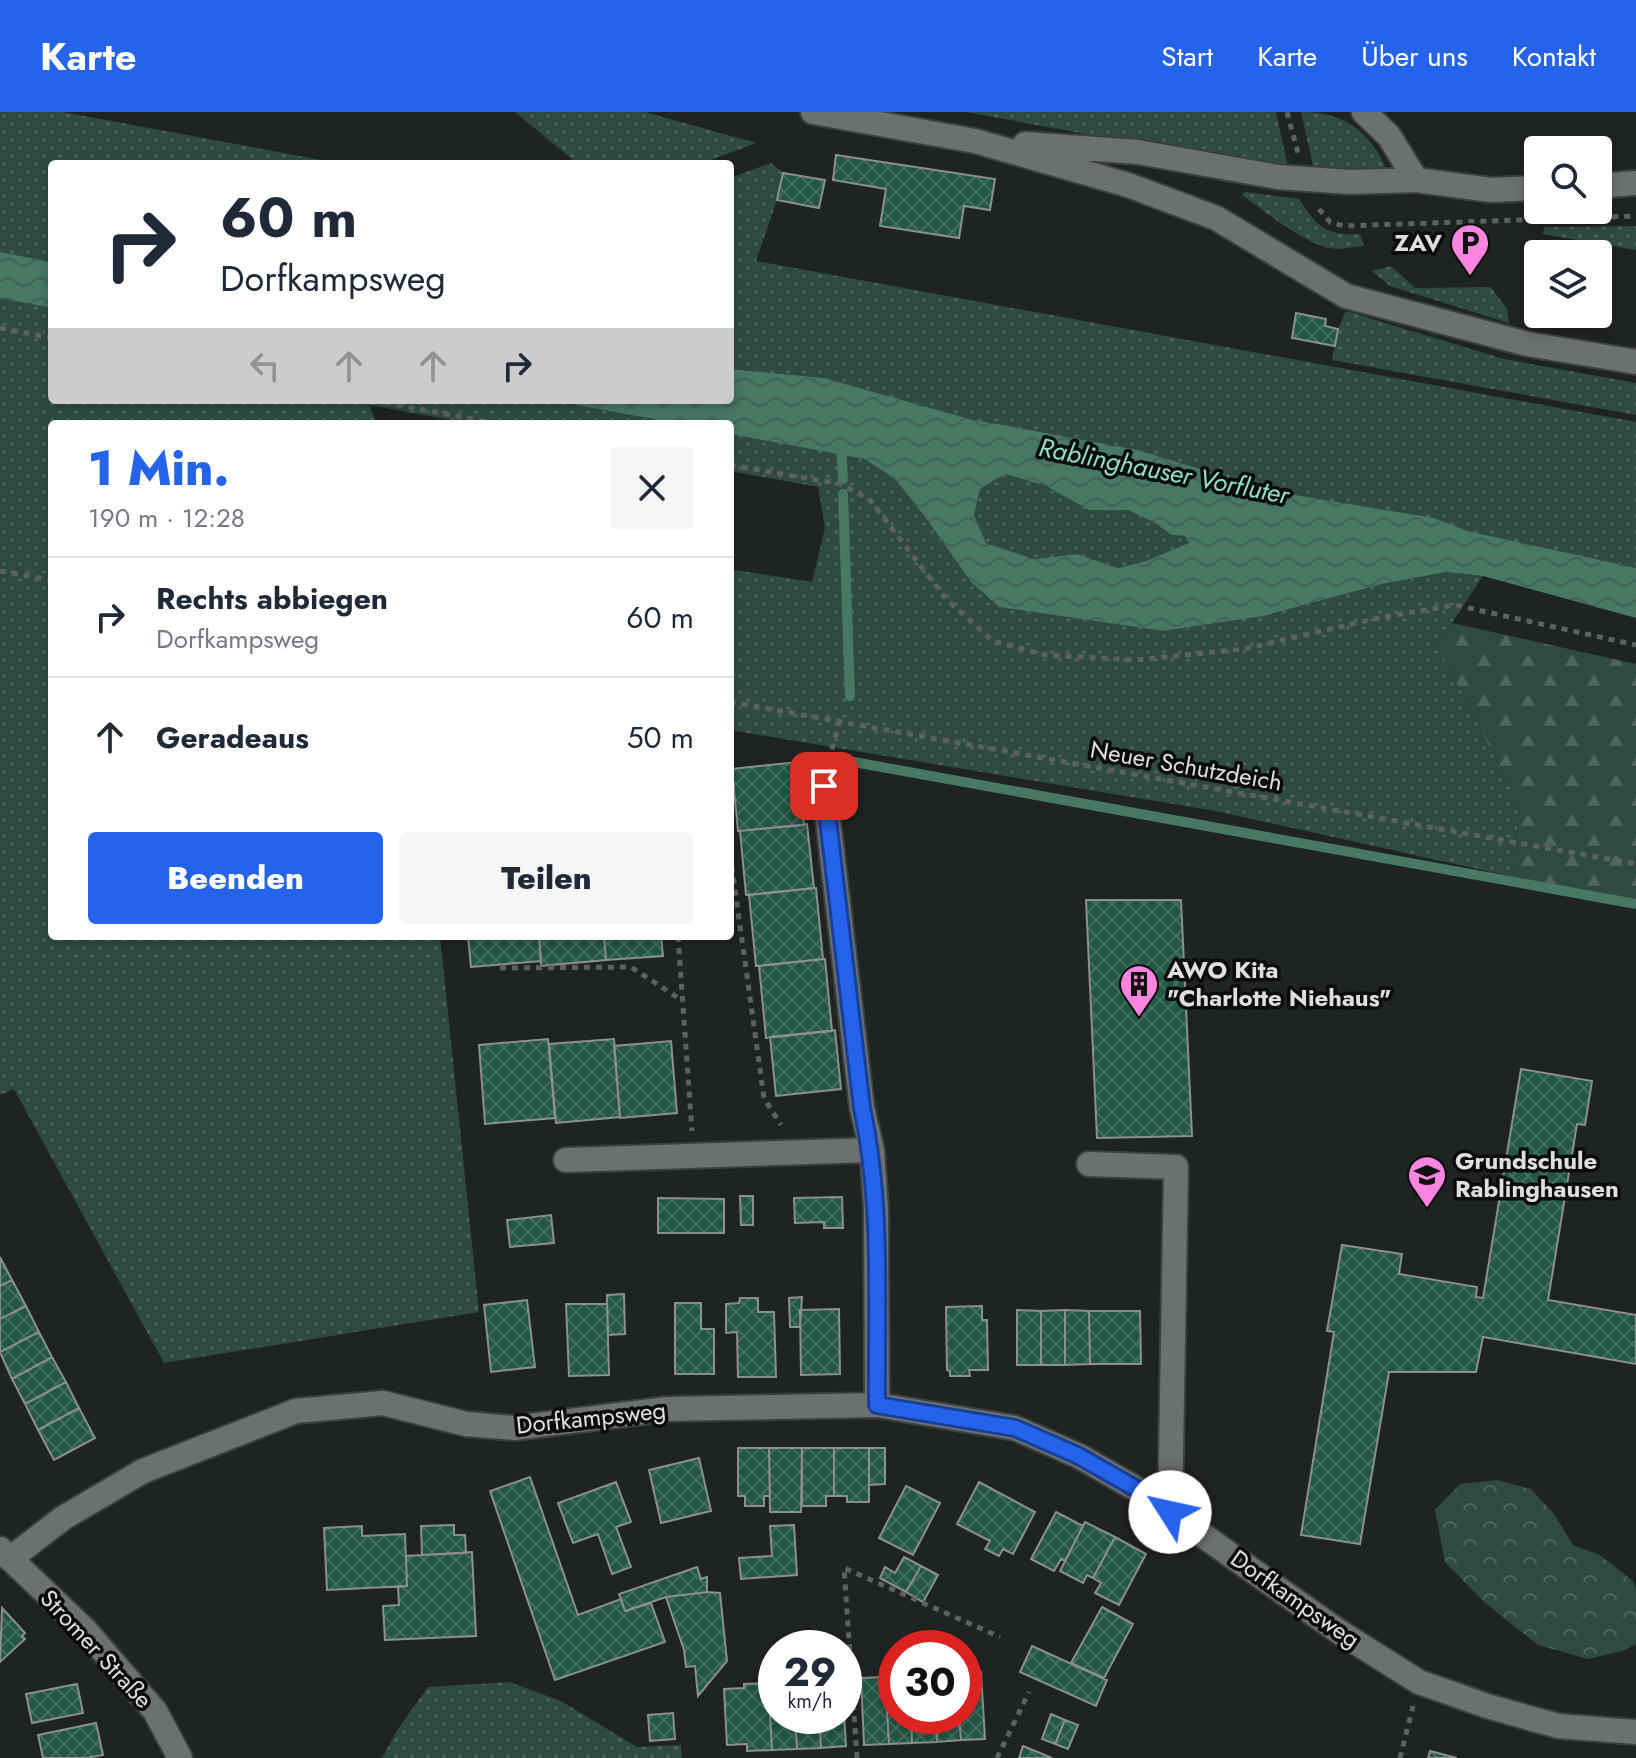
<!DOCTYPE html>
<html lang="de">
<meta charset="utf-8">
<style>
body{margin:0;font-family:Jost,sans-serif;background:#f6f6f7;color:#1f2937;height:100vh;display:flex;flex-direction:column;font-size:30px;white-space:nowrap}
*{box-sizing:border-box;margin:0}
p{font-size:26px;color:#747a83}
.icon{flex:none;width:44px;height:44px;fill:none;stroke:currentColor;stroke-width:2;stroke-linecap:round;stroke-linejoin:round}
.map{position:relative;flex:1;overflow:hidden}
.panel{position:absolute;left:48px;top:308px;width:686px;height:520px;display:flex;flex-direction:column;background:#fff;border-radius:8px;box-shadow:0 4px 12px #0003}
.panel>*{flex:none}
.top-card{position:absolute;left:48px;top:48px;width:686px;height:244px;border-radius:8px;box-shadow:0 4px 12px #0003;background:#fff;color:#1f2937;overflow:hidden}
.fabs{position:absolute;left:1524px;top:24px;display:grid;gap:16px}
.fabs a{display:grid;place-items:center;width:88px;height:88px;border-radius:8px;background:#fff;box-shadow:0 4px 12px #0003;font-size:40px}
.speed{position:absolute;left:758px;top:1518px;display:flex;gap:16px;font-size:40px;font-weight:700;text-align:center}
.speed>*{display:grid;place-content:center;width:104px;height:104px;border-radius:50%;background:#fff;box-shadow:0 4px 12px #0003;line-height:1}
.speed small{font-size:20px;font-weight:400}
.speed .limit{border:12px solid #d22;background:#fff;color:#111}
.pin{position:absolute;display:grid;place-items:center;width:68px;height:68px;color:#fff;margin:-34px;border-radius:16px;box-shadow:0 4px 12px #0006}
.me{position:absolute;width:88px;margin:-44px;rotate:305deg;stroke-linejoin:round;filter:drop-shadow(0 0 6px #0008)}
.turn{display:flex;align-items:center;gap:28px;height:168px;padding:0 40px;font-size:36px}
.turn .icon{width:104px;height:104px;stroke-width:2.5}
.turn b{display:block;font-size:56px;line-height:68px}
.lanes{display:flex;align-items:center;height:76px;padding:0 40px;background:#0003;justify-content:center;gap:40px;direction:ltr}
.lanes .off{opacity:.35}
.round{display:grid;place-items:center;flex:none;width:84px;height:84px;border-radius:8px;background:#f6f6f7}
.headline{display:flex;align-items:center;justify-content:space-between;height:136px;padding:0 40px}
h1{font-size:48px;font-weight:800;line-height:60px;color:#2563eb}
.action{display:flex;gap:16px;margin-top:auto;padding:16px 40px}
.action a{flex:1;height:92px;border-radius:8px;background:#2563eb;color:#fff;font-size:32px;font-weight:800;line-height:92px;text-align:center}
.action a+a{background:#f6f6f7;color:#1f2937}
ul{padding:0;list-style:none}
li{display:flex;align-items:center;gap:24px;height:120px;padding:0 40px;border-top:2px solid #e0e1e3}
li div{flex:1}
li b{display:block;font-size:30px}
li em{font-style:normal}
header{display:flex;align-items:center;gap:48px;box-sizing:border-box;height:112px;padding:0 40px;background:#2563eb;color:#fff}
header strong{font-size:38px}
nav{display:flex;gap:44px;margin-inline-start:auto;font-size:28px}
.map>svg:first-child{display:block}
.grass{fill:url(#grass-dots)}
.forest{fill:url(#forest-firs)}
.park{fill:url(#park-crowns)}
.water{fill:url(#water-waves);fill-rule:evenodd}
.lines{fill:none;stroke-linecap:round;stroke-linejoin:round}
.stream{stroke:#467864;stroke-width:10}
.building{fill:url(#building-cross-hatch);stroke:#8b908e;stroke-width:2}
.minor-casing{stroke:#3c3f3e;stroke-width:28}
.path{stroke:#5d615f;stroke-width:5;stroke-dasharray:6 6;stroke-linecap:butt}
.minor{stroke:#6c716f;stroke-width:24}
.route-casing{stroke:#184099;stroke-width:20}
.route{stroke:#2563eb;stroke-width:14}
.labels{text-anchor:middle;stroke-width:7;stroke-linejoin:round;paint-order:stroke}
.poi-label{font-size:24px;font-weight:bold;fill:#dde0df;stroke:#0a0c0b;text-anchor:start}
.street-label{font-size:24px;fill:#dde0df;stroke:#0a0c0b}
.water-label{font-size:26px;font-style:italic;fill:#8fe1c1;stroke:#0a0c0b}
</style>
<header>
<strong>Karte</strong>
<nav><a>Start</a><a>Karte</a><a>Über uns</a><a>Kontakt</a></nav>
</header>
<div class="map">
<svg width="1636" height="1646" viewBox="0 0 1636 1646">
<defs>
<pattern id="grass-dots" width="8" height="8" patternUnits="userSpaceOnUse" patternTransform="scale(2)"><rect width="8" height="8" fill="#2f4b40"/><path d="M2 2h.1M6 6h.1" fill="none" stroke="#4d655b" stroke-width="1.8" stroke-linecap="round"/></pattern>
<pattern id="forest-firs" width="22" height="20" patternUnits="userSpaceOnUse" patternTransform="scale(2)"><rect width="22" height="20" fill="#2f4b40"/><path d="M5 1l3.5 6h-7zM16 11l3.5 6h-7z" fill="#4d655b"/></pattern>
<pattern id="park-crowns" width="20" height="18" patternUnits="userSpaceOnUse" patternTransform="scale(2)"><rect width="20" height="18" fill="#2f4b40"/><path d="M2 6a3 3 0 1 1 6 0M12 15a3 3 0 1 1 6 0" fill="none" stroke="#4d655b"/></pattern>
<pattern id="water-waves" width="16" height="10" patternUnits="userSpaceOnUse" patternTransform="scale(2)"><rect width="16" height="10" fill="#467864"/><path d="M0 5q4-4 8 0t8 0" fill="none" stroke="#446055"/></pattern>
<pattern id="building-cross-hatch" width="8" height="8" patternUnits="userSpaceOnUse" patternTransform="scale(2)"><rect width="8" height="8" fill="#235644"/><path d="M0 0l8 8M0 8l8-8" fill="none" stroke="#426e5f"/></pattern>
</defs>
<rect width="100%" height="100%" fill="#1f2321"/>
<path class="grass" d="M0 0H63L343 52H52V150L0 140Z
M515 0H645L756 31 700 52H578Z
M966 0H1276L1289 59Z
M1301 0C1342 0 1368 17 1385 54L1372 62 1314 58Z
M771 51 783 61 777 88 756 149 1636 310V456L1468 419 1434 406 1272 379 1138 338 970 307 824 266 730 257V66Z
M1245 80 1299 87C1318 115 1325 124 1360 122L1364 134C1351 135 1337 139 1325 135 1301 128 1262 98 1242 83Z
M1636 114V138L1542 122 1545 115Z
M1391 154 1415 176 1491 175 1507 197 1509 211 1390 174 1372 159Z
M0 186 52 196V288H550L679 312H474L369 293 377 312H52V824H440L479 1200 164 1251 14 977 0 983Z
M1346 199 1504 247 1636 271V303L1332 248 1338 217Z
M730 322 864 347 894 366 926 406 970 469 999 495 1163 519 1264 504 1382 472 1447 460 1483 464 1437 533 1519 692 1514 765 1216 699 730 618V457L812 470 825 416 818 375 730 359Z
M1004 362 1046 374 1089 397 1128 398 1157 412 1171 423 1185 424 1190 431 1146 449 1118 456 1077 442 1034 447 986 431 974 403 980 376Z
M509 1570 561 1589 637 1635 681 1633 682 1646H382L398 1617 428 1575Z"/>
<path class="forest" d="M1452 511 1636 552V788L1514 765 1519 692 1437 533Z"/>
<path class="park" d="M1497 1368 1531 1377 1554 1402 1573 1433 1600 1443 1633 1469 1636 1477V1532L1622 1539 1588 1547 1538 1533 1484 1490 1445 1450 1435 1398 1460 1372Z"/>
<path class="water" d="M0 140 52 150V196L0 186Z
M730 257 824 266 970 307 1138 338 1272 379 1434 406 1468 419 1636 456V506L1483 464 1447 460 1382 472 1264 504 1163 519 999 495 970 469 926 406 894 366 864 347 730 322V312H679L550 288H730ZM1005 362 1046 374 1089 398H1128L1157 412 1171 423 1185 424 1189 431 1146 449 1118 456 1077 442 1034 447 986 431 974 403 980 377Z"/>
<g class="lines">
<path class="stream" d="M841 333 843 367
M843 382 850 584
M854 650 1636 792"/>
</g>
<path class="building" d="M836 43 995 67 990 98 964 94 959 126 880 114 886 77 833 68Z
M783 61 825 68 819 96 777 88Z
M1296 201 1326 207 1325 214 1338 217 1335 234 1292 226Z
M798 650 804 713 738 719 732 657Z
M807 712 814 776 746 783 740 719Z
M816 776 823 847 756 854 749 783Z
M1086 788H1181L1192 1024 1097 1026Z
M468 824H539L541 849 471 855Z
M539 824H604L606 848 541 854Z
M604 824H661L663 844 606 848Z
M825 847 832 919 766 926 759 854Z
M835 918 841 977 776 984 770 925Z
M548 927 555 1006 485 1012 479 933Z
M614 927 620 1005 556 1011 549 932Z
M671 929 677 1001 620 1006 614 934Z
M1521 957 1592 969 1585 1013 1577 1012 1548 1188 1636 1203V1252L1483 1225 1476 1260H1389L1360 1432 1301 1423 1334 1220 1327 1219 1342 1133 1402 1142 1399 1162 1477 1175 1476 1185 1483 1186Z
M740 1084H753V1113H741Z
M842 1085 843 1116H824V1110L795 1111 794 1086Z
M658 1086 724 1087V1121H658Z
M551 1103 554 1131 510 1135 507 1108Z
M0 1145 12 1168 0 1174Z
M12 1168 26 1194 0 1207V1174Z
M624 1182 625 1222 608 1223 607 1183Z
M802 1185 800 1215H790L789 1186Z
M740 1186H758V1200H774L776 1265H738L737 1220 726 1221V1192L739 1191Z
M527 1188 535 1255 491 1260 484 1193Z
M675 1191H701V1217H714V1262H675Z
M566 1192H607L609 1263 569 1264Z
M26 1194 39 1220 0 1240V1207Z
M982 1194V1208H987L988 1258H969L970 1264H950V1259L947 1258 946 1195Z
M839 1197 840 1262 801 1263 800 1198Z
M1017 1198 1041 1199V1253H1017Z
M1065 1198V1253H1041V1199Z
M1065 1198 1089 1199 1090 1252 1065 1253Z
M1089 1199H1140L1141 1252H1090Z
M39 1220 52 1245 12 1267 0 1240Z
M52 1245 66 1270 25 1292 12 1267Z
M66 1270 79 1296 38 1318 25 1292Z
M79 1296 95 1326 54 1348 38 1318Z
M738 1336H769L770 1384H764V1394H745V1384H738Z
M769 1336H802L801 1400H770Z
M802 1336H834V1384H826V1394H802Z
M834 1336H869V1390H847V1384H834Z
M869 1336H885V1372L869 1373Z
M699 1346 711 1399 661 1411 649 1358Z
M530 1365 578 1503 621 1487 625 1499 651 1491 665 1530 555 1568 490 1379Z
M616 1370 631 1410 616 1415 631 1455 612 1462 598 1422 573 1431 558 1391Z
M979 1370 1035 1400 1013 1442 1003 1437 999 1444 985 1437 990 1429 957 1412Z
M906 1374 940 1391 913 1443 879 1426Z
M1056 1400 1083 1414 1065 1449 1061 1447 1054 1459 1031 1447Z
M1085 1410 1115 1425 1093 1466 1087 1463 1083 1471 1060 1459Z
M454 1413V1423H465L466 1441 422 1443 421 1414Z
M794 1413 797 1463 741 1467 739 1446 772 1444 770 1414Z
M362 1414V1424L405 1422 407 1474 327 1478 324 1416Z
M1115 1425 1146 1442 1119 1493 1095 1481 1101 1471 1093 1466Z
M472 1440 476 1524 385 1528 383 1494 399 1493 398 1475 407 1474 406 1444Z
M904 1445 921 1454 906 1480 880 1466 885 1455 895 1461Z
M921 1454 938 1463 923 1490 906 1480Z
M697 1455 701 1467 707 1465V1480L666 1485 625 1499 619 1482Z
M707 1480 720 1481 727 1549 698 1584 695 1554 686 1555 684 1538 666 1485Z
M1102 1495 1133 1512 1104 1566 1071 1551Z
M2 1496 25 1521 22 1524 25 1527 0 1550Z
M1032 1534 1107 1568 1096 1594 1020 1560Z
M981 1560 985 1627 961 1628 959 1604H964V1561Z
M896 1564V1604H911L912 1631 889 1632 885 1565Z
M885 1565 889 1632 864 1633 861 1566Z
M768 1571H776V1604H795L797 1637 772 1638Z
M768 1571 772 1638 747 1639V1632L727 1633 724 1577 744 1576V1572Z
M77 1572 83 1601 32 1611 26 1582Z
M844 1600 846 1634 821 1636 819 1604H844Z
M673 1601 675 1627 650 1629 648 1603Z
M1051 1602 1065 1608 1055 1632 1042 1627Z
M795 1604H819L821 1636 797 1637Z
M911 1604H936L937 1630 912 1631Z
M936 1604H959L961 1628 937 1630Z
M1065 1608 1078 1613 1068 1637 1055 1632Z
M96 1611 103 1643 86 1646H43L38 1623Z
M1023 1634 1052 1646H1019Z
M1430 1639 1457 1646H1428Z"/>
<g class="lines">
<g class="minor-casing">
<path id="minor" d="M813 0 975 29 1128 73 1216 106 1346 184 1527 232 1636 250
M1364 0 1389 24 1416 68
M1025 32 1138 40 1278 65 1350 70 1416 68 1491 78 1538 76
M1598 74 1636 71
M824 674 862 996 872 1038
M566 1048 872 1038 876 1096 877 1293
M1089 1052 1176 1055 1170 1400
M0 1437 85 1518 155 1599 180 1646
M10 1447 63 1406 143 1359 296 1299 383 1291 466 1312 514 1316 668 1297 877 1293 1015 1316 1079 1344 1140 1379 1341 1521 1419 1570 1487 1594 1558 1614 1636 1620"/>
</g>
<path class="path" d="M1287 0 1298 41
M1319 97 1330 110 1344 114 1636 104
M0 216 52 226
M373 288 498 312
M730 353 841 372 870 388 947 488 993 529 1046 543 1136 548 1244 537 1378 506 1455 493 1636 533
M0 459 52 468
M730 590 1636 752
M829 649 839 610
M730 742 764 986 781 1013
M678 824 692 1019
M500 856 631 855 683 889
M857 1646 844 1456 1000 1525
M997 1646 1029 1580
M1400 1646 1413 1594"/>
<use href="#minor" class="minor"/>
</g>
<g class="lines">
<g class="route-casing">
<path id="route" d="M824 674 862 996C883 1093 876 1194 877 1293L1015 1316 1079 1344 1140 1379 1170 1400"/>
</g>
<use href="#route" class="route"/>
</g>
<defs>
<g id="parking-pin" transform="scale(2)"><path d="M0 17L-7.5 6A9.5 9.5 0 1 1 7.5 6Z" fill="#fe85df" stroke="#0a0c0b"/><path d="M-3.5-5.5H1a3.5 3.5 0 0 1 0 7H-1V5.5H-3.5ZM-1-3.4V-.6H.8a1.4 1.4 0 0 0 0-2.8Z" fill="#111"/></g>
<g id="building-pin" transform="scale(2)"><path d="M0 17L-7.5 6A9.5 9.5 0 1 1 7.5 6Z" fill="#fe85df" stroke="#0a0c0b"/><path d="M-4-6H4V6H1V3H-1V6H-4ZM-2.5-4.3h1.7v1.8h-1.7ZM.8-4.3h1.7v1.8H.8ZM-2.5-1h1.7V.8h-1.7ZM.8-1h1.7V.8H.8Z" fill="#111"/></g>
<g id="school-pin" transform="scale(2)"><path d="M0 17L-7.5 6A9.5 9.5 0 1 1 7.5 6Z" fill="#fe85df" stroke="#0a0c0b"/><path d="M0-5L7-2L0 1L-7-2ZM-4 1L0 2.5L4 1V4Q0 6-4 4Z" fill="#111"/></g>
</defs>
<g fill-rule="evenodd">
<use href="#parking-pin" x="1470" y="131"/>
<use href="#building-pin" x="1139" y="872"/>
<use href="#school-pin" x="1427" y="1063"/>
</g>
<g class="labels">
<g class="poi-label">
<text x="1442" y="139" text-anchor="end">ZAV</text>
<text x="1167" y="866">AWO Kita<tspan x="1167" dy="28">"Charlotte Niehaus"</tspan></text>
<text x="1455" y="1057">Grundschule<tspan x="1455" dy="28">Rablinghausen</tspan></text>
</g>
<g class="street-label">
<text transform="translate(1186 654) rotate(10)" y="8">Neuer Schutzdeich</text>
<text transform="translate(591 1306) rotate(-6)" y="8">Dorfkampsweg</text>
<text transform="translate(1295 1487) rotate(35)" y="8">Dorfkampsweg</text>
<text transform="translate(96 1537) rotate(47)" y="8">Stromer Straße</text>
</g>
<g class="water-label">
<text transform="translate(1164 359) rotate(11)" y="9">Rablinghauser Vorfluter</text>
</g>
</g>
</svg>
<div class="fabs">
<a><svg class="icon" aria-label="search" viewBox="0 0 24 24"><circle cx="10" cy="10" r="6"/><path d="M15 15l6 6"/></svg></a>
<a><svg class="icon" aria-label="layers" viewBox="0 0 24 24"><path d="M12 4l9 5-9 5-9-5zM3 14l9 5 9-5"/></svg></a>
</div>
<div class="speed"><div>29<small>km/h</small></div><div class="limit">30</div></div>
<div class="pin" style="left:824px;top:674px;background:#d93025"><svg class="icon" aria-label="arrive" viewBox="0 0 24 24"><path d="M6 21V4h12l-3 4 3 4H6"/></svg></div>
<svg class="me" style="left:1170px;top:1400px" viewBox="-20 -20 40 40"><circle r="19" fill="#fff"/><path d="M0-13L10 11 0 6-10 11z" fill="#2563eb"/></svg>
<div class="top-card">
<div class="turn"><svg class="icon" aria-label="right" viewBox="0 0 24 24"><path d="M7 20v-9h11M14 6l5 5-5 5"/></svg><div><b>60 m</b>Dorfkampsweg</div></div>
<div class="lanes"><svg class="icon off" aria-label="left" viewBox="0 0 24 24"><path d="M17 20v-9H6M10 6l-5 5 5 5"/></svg><svg class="icon off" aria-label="ahead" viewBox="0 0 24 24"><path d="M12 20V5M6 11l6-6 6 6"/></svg><svg class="icon off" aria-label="ahead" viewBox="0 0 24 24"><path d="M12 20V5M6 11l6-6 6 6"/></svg><svg class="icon" aria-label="right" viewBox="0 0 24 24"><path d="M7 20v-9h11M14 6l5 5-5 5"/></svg></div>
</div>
<section class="panel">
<div class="headline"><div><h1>1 Min.</h1><p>190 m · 12:28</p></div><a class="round"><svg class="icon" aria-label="close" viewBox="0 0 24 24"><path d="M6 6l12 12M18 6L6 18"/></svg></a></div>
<ul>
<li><svg class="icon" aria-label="right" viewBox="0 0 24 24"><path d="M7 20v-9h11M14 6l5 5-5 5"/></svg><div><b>Rechts abbiegen</b><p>Dorfkampsweg</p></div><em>60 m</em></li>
<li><svg class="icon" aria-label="ahead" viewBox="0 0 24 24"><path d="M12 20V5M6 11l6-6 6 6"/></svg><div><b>Geradeaus</b></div><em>50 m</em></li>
</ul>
<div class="action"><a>Beenden</a><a>Teilen</a></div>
</section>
</div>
